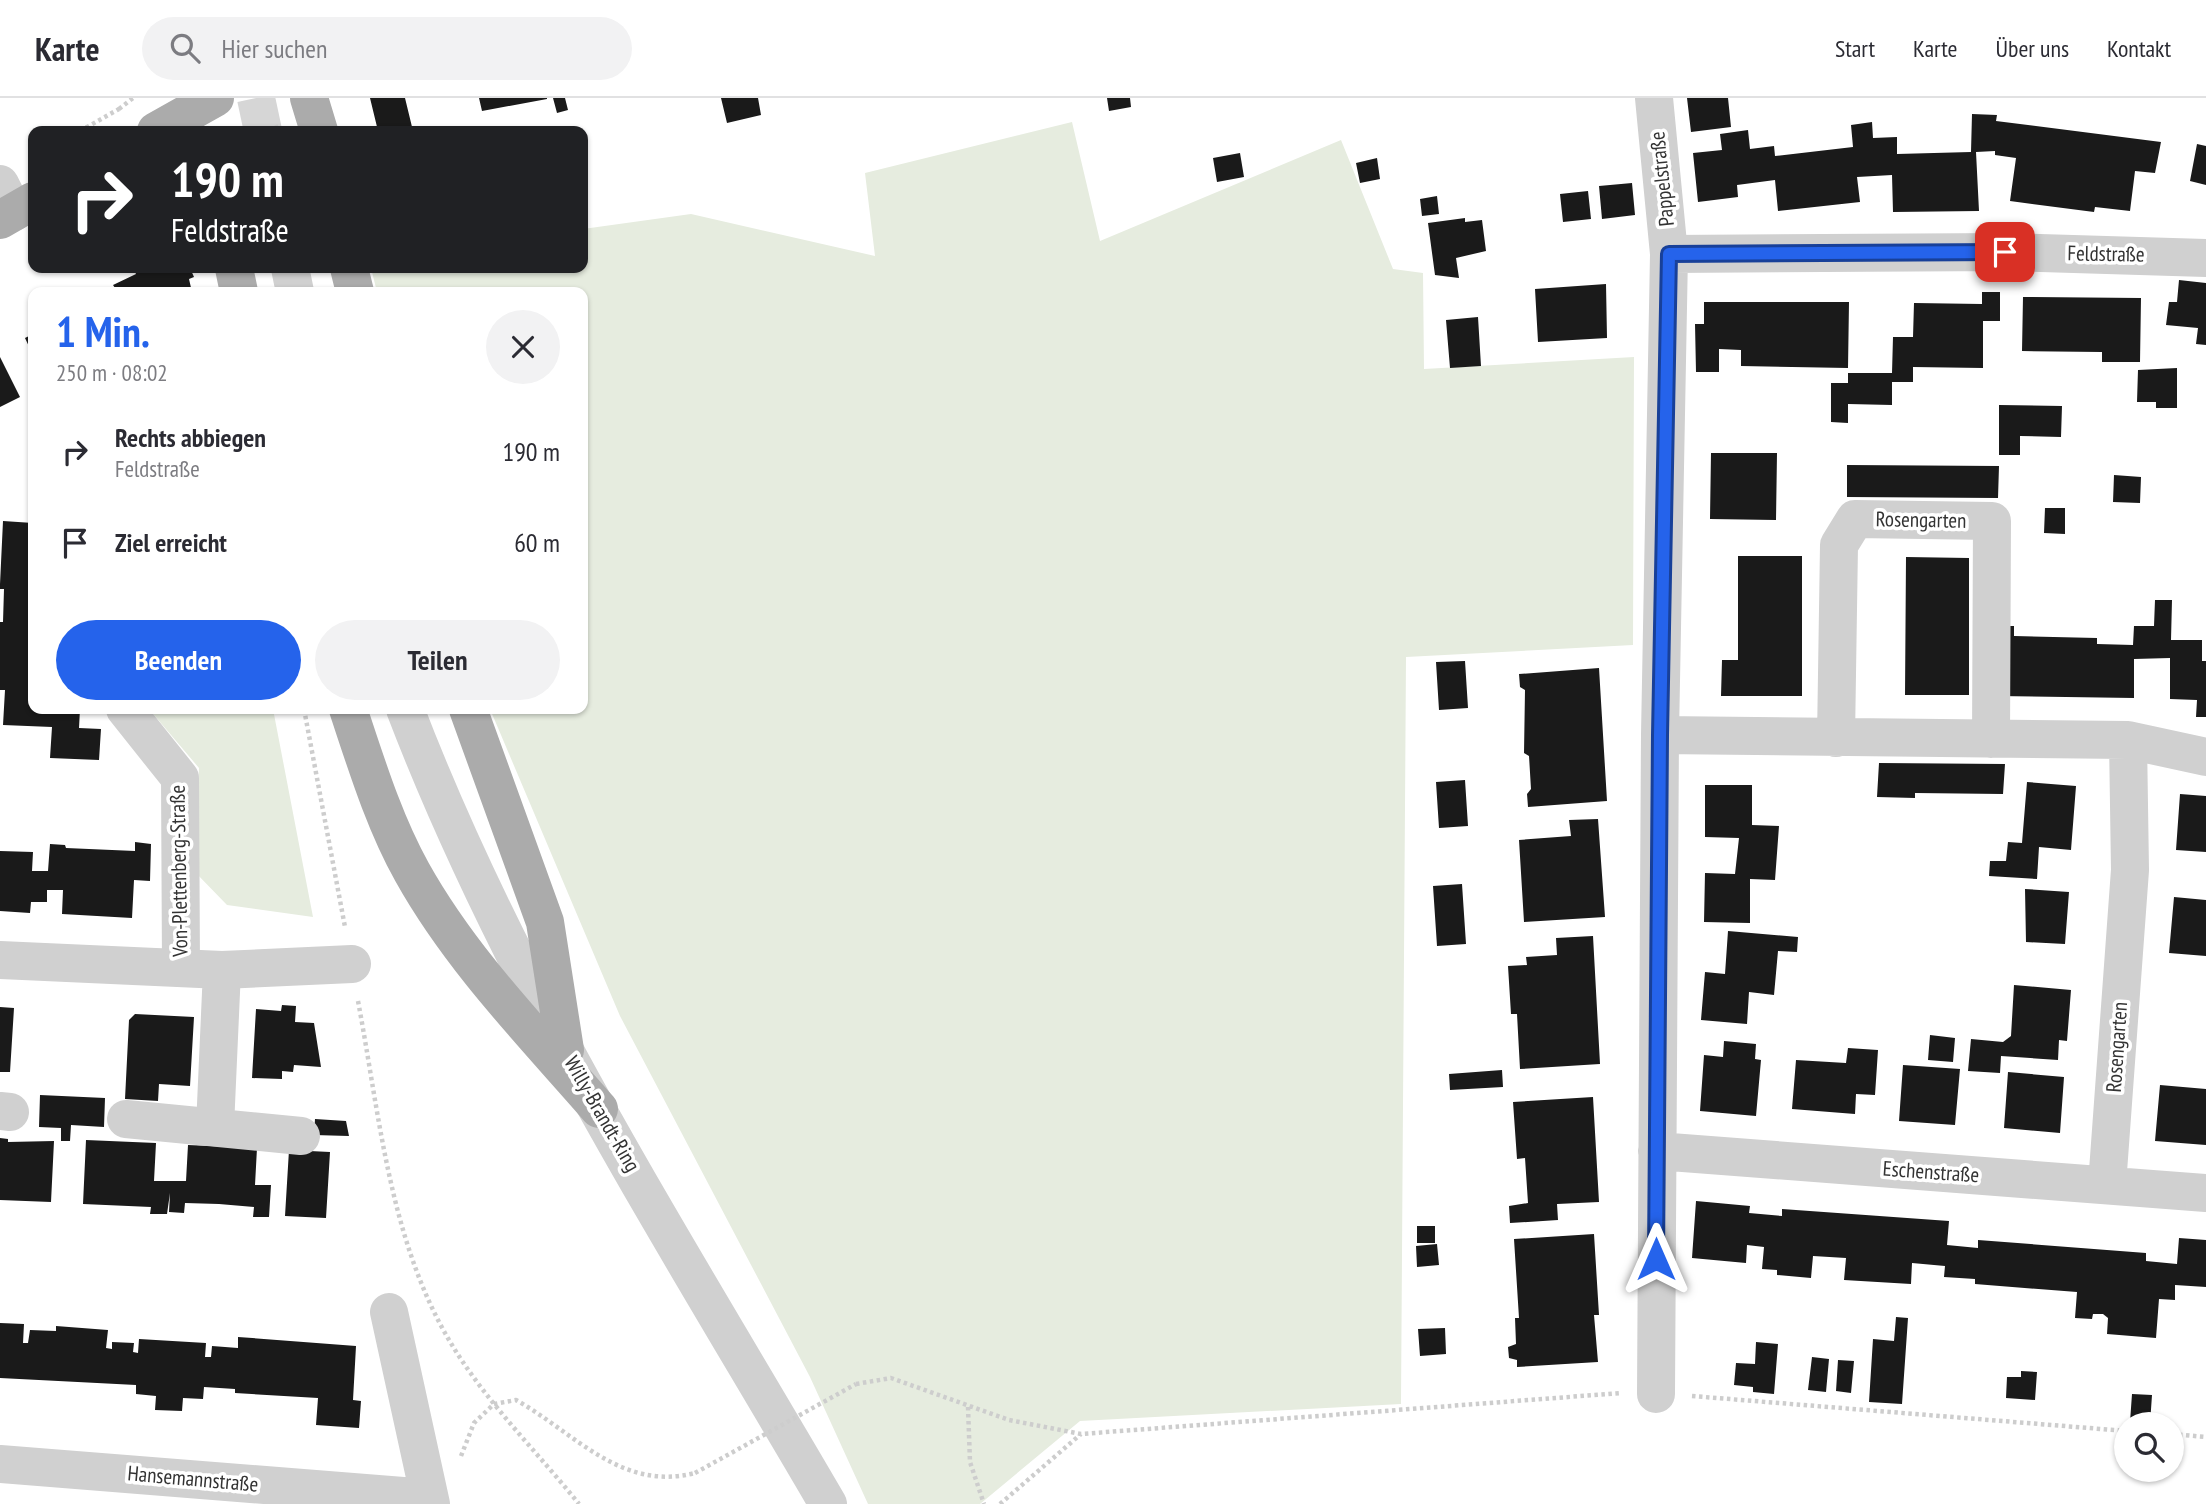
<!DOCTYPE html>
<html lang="de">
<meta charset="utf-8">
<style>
body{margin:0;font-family:"PT Sans Narrow",sans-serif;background:#f2f2f3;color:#2b2b33;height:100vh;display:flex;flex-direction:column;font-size:26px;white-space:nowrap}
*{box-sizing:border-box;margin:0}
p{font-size:23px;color:#7c7c81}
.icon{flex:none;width:38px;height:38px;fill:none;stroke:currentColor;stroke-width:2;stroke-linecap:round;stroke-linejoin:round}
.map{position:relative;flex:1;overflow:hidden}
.side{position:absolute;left:28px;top:189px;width:560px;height:427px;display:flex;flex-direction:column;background:#fff;border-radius:14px;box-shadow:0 2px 5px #0004}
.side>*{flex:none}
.top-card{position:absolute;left:28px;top:28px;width:560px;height:147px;border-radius:14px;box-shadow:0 2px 5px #0004;background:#202124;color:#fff;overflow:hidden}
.buttons{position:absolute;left:2114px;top:1314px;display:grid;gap:14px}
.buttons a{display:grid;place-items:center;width:70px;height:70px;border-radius:50%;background:#fff;box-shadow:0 2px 5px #0004;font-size:35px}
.pin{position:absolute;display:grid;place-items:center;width:60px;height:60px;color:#fff;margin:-30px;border-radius:14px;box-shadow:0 4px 10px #0006}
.me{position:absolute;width:77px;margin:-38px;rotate:0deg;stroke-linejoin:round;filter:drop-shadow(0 0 5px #0008)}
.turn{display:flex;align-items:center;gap:24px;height:147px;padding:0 28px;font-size:32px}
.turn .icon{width:91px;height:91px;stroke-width:2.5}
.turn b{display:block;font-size:49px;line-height:60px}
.round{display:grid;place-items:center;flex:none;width:74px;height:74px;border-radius:37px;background:#f2f2f3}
.overview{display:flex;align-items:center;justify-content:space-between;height:119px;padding:0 28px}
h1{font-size:42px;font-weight:800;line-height:52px;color:#2563eb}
.action{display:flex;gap:14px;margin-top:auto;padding:14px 28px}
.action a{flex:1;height:80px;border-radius:42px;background:#2563eb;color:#fff;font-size:28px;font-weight:800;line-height:80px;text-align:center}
.action a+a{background:#f2f2f3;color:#2b2b33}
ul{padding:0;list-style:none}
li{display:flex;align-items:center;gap:21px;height:91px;padding:0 28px}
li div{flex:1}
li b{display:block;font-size:26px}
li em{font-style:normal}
header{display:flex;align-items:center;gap:42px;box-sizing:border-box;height:98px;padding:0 35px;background:#fff;border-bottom:2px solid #e1e1e2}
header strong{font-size:33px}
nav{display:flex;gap:38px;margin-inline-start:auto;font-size:24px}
.search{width:490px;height:63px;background:#f2f2f3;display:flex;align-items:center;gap:18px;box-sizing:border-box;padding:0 24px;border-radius:38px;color:#7c7c81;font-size:26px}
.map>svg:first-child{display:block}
.green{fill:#e6ecdf}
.building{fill:#1a1a1a}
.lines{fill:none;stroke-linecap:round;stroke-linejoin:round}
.major-tunnel{stroke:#d6d6d6;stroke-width:38;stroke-dasharray:38 19;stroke-linecap:butt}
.path{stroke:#cdcdcd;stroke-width:4.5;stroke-dasharray:3.5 3.5;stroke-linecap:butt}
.minor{stroke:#d0d0d0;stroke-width:38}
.major{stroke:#ababab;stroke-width:38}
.path-bridge{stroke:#cdcdcd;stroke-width:4.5;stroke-dasharray:3.5 3.5;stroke-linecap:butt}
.route-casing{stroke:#184099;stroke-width:18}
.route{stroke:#2563eb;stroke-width:12}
.labels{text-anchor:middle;stroke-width:7;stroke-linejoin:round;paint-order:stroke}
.street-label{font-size:21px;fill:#333;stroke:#fff}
</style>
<header>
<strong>Karte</strong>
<div class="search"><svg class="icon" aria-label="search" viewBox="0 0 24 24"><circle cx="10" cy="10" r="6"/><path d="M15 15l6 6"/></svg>Hier suchen</div>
<nav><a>Start</a><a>Karte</a><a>Über uns</a><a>Kontakt</a></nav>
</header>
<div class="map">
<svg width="2206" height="1406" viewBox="0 0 2206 1406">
<rect width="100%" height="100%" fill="#fff"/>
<path class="green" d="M1072 24 1100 143 1341 42 1393 171 1423 175 1424 271 1634 259 1633 547 1406 559 1401 1306 1080 1323 980 1406H868L810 1279 620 918 490 611H583V194H377L371 170H583V131L691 116 875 158 865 75Z
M149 611H273L313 819 227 807 194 773 199 670Z"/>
<path class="building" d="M370 0H405L413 33H378Z
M479 0H547V1L482 13Z
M553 0H565L568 12 557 15Z
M721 0H758L761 17 727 25Z
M1107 0H1130L1131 9 1109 13Z
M1687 0H1728L1731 29 1691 34Z
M1972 16 1997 17 1996 23 2161 44 2155 75 2135 73 2130 113 2095 109 2094 114 2010 103 2016 60 1995 57V53L1976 54 1979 113 1893 114 1892 77 1857 79 1860 104 1778 113 1775 82 1737 87 1738 99 1698 104 1693 55 1722 52 1720 36 1748 32 1750 51 1774 48 1775 58 1853 49 1851 27 1872 24 1873 40 1897 39V56L1971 54Z
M2197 46 2206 48V87L2190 83Z
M1240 55 1244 79 1217 84 1213 60Z
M1377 60 1380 81 1360 85 1356 65Z
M1632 85 1635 117 1602 121 1599 88Z
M1588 93 1591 121 1563 124 1560 96Z
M1437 98 1439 116 1422 118 1420 101Z
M1465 120V124L1482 122 1486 153 1456 160 1459 180 1435 177 1428 125Z
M133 170H190L194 179 189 181 192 194H107L115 190 113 187 136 176Z
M2179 182 2206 185V247L2196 246 2198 230 2166 227 2169 204H2177Z
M1606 186 1607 240 1538 244 1535 191Z
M1982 194H2000V223H1983V270L1913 269V284H1892V307L1848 306V325L1831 324V285H1848V275H1892L1893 239H1913L1914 205 1982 206Z
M2023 199 2141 200 2140 264H2102V254L2022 253Z
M1704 204H1849L1848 270 1741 268V252L1719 251V274H1696L1695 226H1704Z
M1478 219 1481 268 1450 270 1446 222Z
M33 236V257L25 240Z
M0 259 20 299 0 309Z
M2177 270V310H2156V304H2137L2138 272Z
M1999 307 2062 308 2061 339 2020 338V357H1999Z
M1711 355H1777L1776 422 1710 421Z
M1847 367 1999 368 1998 400 1847 399Z
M2114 377 2141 379 2140 405 2113 404Z
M2045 410H2065V436L2044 435Z
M3 423 33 425V611H80L79 630 101 631 99 662 50 660 52 629 3 627 5 592H0V524H3L4 491H0V486Z
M1738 458H1802V598H1721L1722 562H1738Z
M1906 459 1969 460V597H1905Z
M2155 502H2172L2171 542H2202V563H2206V619H2196L2197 602 2170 601V560L2134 561V600L1997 598 1998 528H2014V538L2097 540V546L2133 547 2134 528H2154Z
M1465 563 1468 610 1439 612 1436 564Z
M1599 570 1607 703 1528 709 1527 696 1531 691 1529 658 1524 655 1525 592 1520 589 1519 576Z
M1879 665 2005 666 2003 696 1915 695V700L1877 699Z
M1465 682 1468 728 1439 730 1436 684Z
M2027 684 2076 688 2071 752 2039 749 2037 781 1989 778 1990 763H2006L2008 744 2022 745Z
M1705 687H1752V727L1779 728 1775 782 1750 781V825L1704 824 1705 775 1735 776 1739 740 1705 739Z
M2180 696 2206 698V754L2176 752Z
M1598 721 1605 819 1524 824 1519 742 1571 738 1569 722Z
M135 744 151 746 150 783 134 782 132 820 62 816 63 792H47V804H31L30 815 0 813V753L33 754 32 773H48L50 746 65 747 66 750 135 753Z
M1462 786 1466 846 1437 848 1433 788Z
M2025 791 2069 794 2065 846 2026 844Z
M2174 799 2206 802V858L2169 855Z
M1728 833 1798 839 1797 854 1778 853 1774 897 1749 894 1747 926 1701 922 1705 874 1725 876Z
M1593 838 1600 966 1520 971 1517 916H1511L1508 868 1527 867 1526 859 1557 857 1556 840Z
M2014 887 2071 892 2067 943 2059 942 2058 962 2001 958 2000 975 1968 973 1971 941 2003 944 2011 938Z
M282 907 296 908 295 924 314 925 321 969 294 967 293 974 282 973V981L252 980 256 911 281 913Z
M0 909 14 910 10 974H0Z
M135 916 194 919 190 988 159 986 158 1003 125 1001 129 922Z
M1930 937 1955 940 1953 964 1928 962Z
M1724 943 1756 946 1755 961 1761 962 1756 1018 1700 1013 1704 957 1723 959Z
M1848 950 1878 952 1875 997 1856 996 1855 1016 1792 1011 1796 962 1846 965Z
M1903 967 1960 971 1955 1027 1899 1023Z
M1502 972 1503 989 1450 992 1449 976Z
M2008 974 2064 979 2060 1035 2004 1030Z
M2160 987 2206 991V1047L2155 1043Z
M40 997 105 1000 104 1029 71 1027 70 1043H61V1030L39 1029Z
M1593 999 1599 1104 1557 1106 1558 1122 1510 1125 1509 1108 1528 1105 1525 1060 1517 1061 1513 1004Z
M315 1021 346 1023 349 1038 314 1037Z
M0 1040 8 1041V1044L54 1043 51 1104 0 1102Z
M86 1042 156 1045 154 1083H186L188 1047 257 1050 255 1087H271L269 1119H253L254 1109 219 1106 185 1105 184 1115 169 1114 170 1095 167 1116H150L151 1109 83 1106Z
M289 1052 330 1054 326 1120 285 1118Z
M1696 1103 1750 1108 1749 1115 1782 1118V1111L1949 1123 1947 1147 1978 1150V1142L2146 1155V1163L2177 1166 2179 1140 2206 1142V1189L2175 1187V1202L2159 1201 2156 1240 2107 1236 2108 1220 2103 1216H2093L2092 1221 2075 1220 2077 1194 1975 1186V1181L1944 1179 1945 1168 1912 1165 1911 1186 1844 1182 1846 1160 1813 1158 1811 1180 1777 1177V1172L1762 1171 1764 1149 1747 1147 1746 1165 1692 1160Z
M1417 1128H1435V1145H1417Z
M1594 1136 1599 1217H1594L1598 1264 1517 1269V1262L1509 1260 1508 1249 1516 1246 1515 1220H1519L1514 1141Z
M1437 1146 1439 1167 1417 1169 1416 1148Z
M1896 1219 1908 1220 1902 1306 1869 1304 1873 1241 1894 1243Z
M0 1225 24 1226 23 1245H28L30 1232 56 1233V1228L108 1232 106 1250 112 1251V1244L134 1245 133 1254 138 1255 139 1241 206 1245 205 1259H211L212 1248 238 1250V1239L356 1248 353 1302 361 1303 359 1330 316 1327 318 1300 235 1295V1291L204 1289 203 1301 183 1300 182 1313 155 1312 156 1298 136 1296V1287L0 1280Z
M1445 1230 1446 1256 1420 1258 1418 1231Z
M1756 1244 1778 1246 1774 1296 1753 1294V1289L1734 1287 1736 1265 1755 1266Z
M1812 1259 1829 1261 1826 1294 1808 1292Z
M1838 1262 1854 1263 1851 1295 1836 1293Z
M2021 1273 2037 1274 2035 1302 2006 1300 2007 1279H2021Z
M2132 1296 2152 1297 2150 1326 2130 1324Z"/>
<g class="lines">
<path class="major-tunnel" d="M256 0 263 33"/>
<path class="path" d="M119 11 133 0
M80 33 119 11
M269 33 281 27
M304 611 345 829
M358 903C379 1014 389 1135 445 1235 480 1298 534 1350 579 1406
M856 1286 891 1280 1009 1322 1081 1336 1621 1295
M1692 1298 2126 1333
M968 1309 970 1364 984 1406
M2172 1336 2206 1339
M461 1358 474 1325 494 1306 516 1302C575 1335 621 1394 695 1375
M1000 1406 1081 1336"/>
<path class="minor" d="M1654 0 1669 156 1660 637 1656 1296
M0 86 14 114
M1669 156 2005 154 2206 160
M290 170 295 194
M125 611 180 680 181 870
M405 611C512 891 677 1147 828 1406
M1660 637 2128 642 2130 772 2107 1087
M1836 640 1839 447 1855 421 1992 423 1991 641
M2128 642 2206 659
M0 862 222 872 352 866
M0 1013 10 1014
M126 1021 301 1038
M215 1029 222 872
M1657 1053 2206 1095
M389 1214 431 1406
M0 1366 428 1400"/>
<path class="major" d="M309 0 319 33
M156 33 215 0
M0 122 33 103
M234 170 239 194
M349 170 355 194
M348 611C366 665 384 724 412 774 461 862 533 935 599 1011
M468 611 545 824 565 952"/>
<path class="path-bridge" d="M695 1375 856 1286"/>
</g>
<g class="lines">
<g class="route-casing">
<path id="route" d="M1656 1161 1660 637 1669 156 2005 154"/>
</g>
<use href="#route" class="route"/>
</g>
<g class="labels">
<g class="street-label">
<text transform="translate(1662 81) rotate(-96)" y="7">Pappelstraße</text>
<text transform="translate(2106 156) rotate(1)" y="7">Feldstraße</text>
<text transform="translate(1921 422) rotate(1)" y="7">Rosengarten</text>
<text transform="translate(179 773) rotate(-91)" y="7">Von-Plettenberg-Straße</text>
<text transform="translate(2117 949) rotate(-86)" y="7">Rosengarten</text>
<text transform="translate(602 1016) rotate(60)" y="7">Willy-Brandt-Ring</text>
<text transform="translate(1931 1074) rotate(4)" y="7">Eschenstraße</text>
<text transform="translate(193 1381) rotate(5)" y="7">Hansemannstraße</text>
</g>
</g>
</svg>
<div class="buttons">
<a><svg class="icon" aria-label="search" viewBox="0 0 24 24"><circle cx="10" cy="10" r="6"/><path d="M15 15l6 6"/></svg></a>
</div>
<div class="pin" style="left:2005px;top:154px;background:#d93025"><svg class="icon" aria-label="arrive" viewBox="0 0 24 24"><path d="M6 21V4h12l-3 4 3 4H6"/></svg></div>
<svg class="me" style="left:1656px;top:1161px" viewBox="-20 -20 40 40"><path d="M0-17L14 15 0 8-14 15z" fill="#2563eb" stroke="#fff" stroke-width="4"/></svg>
<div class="top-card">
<div class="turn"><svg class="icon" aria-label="right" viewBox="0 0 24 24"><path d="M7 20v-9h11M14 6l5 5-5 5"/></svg><div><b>190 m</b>Feldstraße</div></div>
</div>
<section class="side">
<div class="overview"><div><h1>1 Min.</h1><p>250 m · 08:02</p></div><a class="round"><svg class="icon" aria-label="close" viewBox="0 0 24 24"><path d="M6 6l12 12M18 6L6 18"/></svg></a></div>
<ul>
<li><svg class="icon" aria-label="right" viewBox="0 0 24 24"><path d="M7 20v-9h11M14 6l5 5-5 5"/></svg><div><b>Rechts abbiegen</b><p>Feldstraße</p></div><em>190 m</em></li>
<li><svg class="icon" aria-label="arrive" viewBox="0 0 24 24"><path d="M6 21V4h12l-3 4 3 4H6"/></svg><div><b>Ziel erreicht</b></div><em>60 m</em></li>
</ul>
<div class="action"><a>Beenden</a><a>Teilen</a></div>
</section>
</div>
